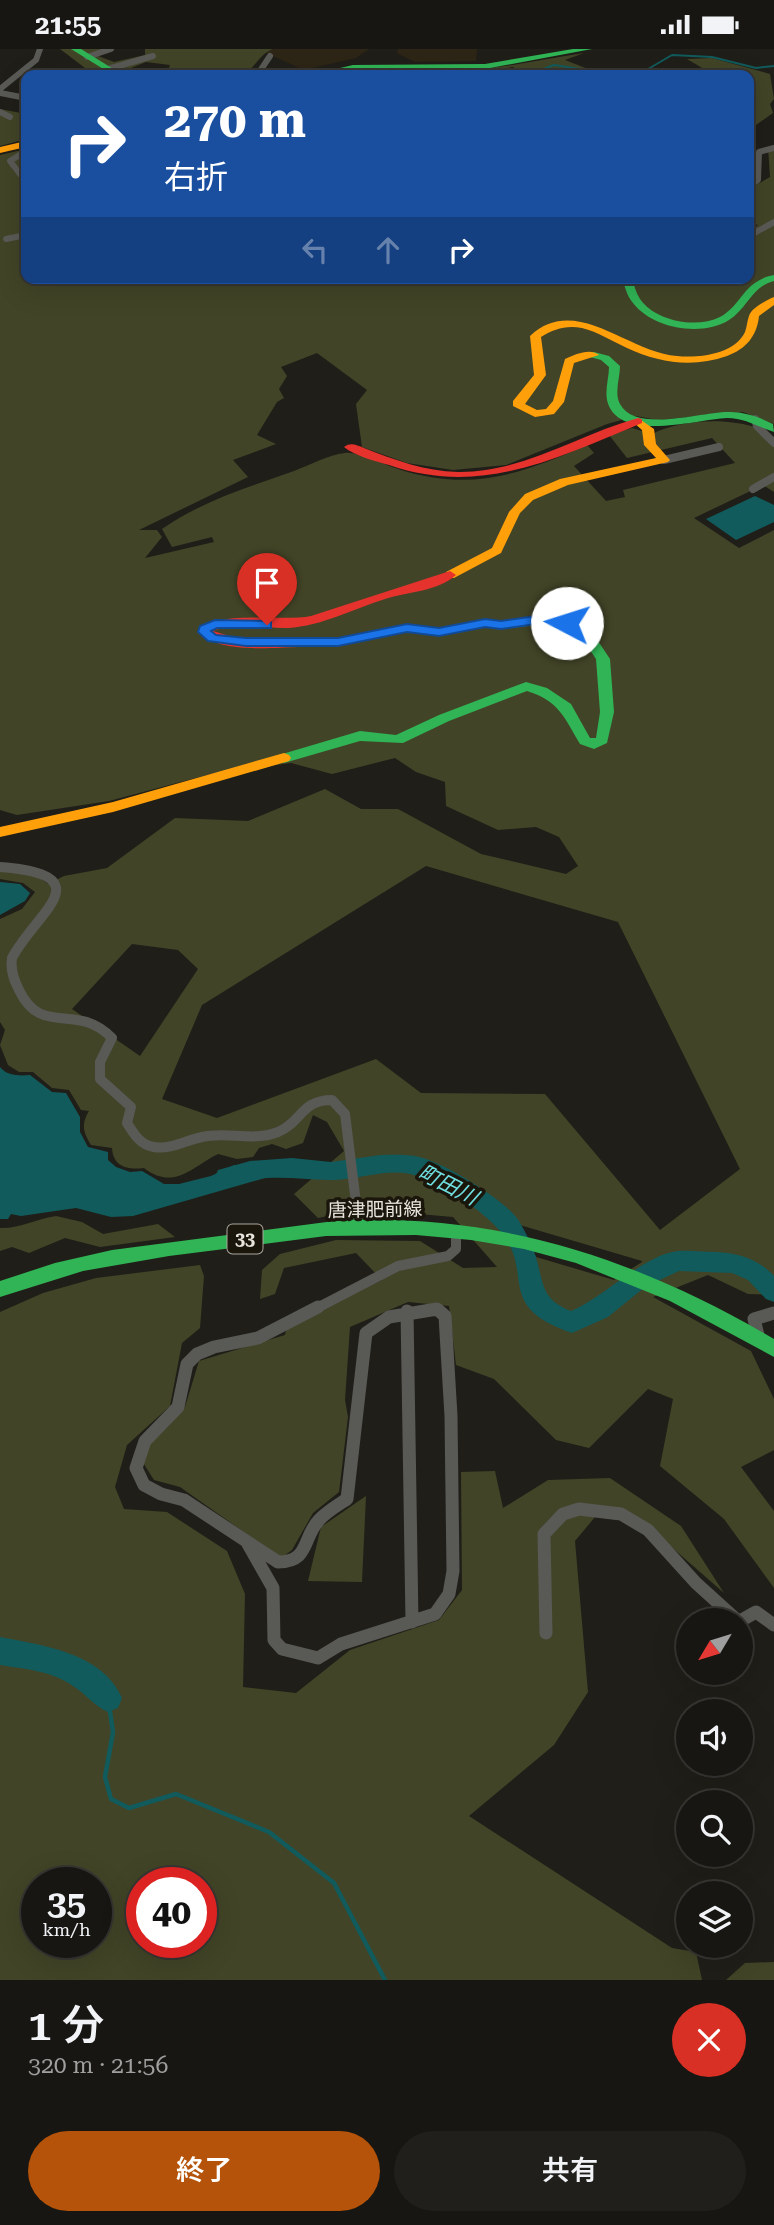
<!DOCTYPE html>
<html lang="ja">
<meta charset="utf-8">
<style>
body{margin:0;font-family:"Roboto Serif","Noto Sans JP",serif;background:#211f1b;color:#f1f3f6;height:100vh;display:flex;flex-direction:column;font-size:26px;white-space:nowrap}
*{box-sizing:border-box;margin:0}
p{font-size:23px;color:#9f9f9f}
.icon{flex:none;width:38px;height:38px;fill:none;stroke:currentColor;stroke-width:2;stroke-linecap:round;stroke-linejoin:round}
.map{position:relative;height:1931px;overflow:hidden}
.panel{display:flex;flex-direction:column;background:#181612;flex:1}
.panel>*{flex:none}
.banner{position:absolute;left:21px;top:21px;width:733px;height:214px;border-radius:14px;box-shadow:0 7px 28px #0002,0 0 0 2px #363532;background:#1a4fa0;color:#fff;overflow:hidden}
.needle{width:46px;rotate:232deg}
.buttons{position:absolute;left:676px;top:1559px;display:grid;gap:14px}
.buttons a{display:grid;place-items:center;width:77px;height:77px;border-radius:50%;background:#181612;box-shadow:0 7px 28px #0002,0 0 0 2px #363532;font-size:35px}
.speed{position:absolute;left:21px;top:1818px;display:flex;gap:14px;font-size:35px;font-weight:700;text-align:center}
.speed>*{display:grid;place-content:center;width:91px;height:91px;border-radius:50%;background:#181612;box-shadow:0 7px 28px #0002,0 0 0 2px #363532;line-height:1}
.speed small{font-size:18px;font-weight:400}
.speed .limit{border:10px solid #d22;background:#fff;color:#111}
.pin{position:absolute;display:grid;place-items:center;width:60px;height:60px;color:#fff;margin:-72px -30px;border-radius:50% 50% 50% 0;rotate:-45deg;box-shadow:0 0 7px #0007}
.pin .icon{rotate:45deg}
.me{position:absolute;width:77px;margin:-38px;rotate:275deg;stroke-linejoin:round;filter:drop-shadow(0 0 5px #0008)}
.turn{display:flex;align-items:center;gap:24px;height:147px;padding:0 28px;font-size:32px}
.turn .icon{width:91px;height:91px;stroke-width:2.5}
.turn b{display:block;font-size:49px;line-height:60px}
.lanes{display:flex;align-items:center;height:66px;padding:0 28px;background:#0003;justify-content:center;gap:35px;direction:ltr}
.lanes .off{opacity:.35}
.round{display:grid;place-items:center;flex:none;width:74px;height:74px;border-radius:37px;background:#211f1b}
.overview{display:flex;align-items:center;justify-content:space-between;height:119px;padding:0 28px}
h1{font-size:42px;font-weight:600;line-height:52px}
.primary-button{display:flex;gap:14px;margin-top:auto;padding:14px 28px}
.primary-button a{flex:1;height:80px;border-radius:42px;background:#b45309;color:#fff;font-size:28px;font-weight:600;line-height:80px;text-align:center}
.primary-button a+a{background:#211f1b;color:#f1f3f6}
.status{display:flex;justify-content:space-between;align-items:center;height:49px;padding:0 35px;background:#181612;direction:ltr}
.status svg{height:19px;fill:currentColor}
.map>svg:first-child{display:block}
.built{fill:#2d2516}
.green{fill:#424427;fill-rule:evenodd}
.water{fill:#115b5d}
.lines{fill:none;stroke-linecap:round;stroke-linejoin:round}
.stream-far1{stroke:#115b5d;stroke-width:2}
.stream{stroke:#115b5d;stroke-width:4.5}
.river{fill:#115b5d;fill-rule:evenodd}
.street-far3{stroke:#595956;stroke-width:6}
.street-far2{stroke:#595956;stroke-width:8}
.street-far1{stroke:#595956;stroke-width:10}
.street{stroke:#595956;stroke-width:13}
.fast{fill:#30b455;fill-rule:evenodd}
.slow{fill:#ff9f0a;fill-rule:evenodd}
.jam{fill:#e5322d;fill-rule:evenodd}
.route{fill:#1a73e8;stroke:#114b97;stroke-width:2}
.labels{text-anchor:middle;stroke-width:7;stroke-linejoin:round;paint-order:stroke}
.shield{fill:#1b160b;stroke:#aaa79f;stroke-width:2}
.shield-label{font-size:18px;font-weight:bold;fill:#e8e5de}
.street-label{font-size:19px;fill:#e8e5de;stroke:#1b160b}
.water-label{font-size:21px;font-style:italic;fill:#70e0e3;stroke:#1b160b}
</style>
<div class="status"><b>21:55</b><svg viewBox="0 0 49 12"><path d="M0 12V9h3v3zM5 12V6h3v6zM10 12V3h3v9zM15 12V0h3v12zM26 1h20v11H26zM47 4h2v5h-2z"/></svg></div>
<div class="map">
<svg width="774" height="1931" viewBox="0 0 774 1931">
<rect width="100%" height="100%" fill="#201e18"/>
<path class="built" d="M274 0H369L356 9 304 21 264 3Z
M398 0H477L476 12 415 13 397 4Z"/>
<path class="green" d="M60 0H107L93 5 114 13 145 6V0H273C259 5 255 20 242 26H143L168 21 170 16 146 13 126 21 136 26H105L101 24 87 26 89 22Z
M584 4 565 11 588 20H620L637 24 673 26H581L555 23 543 26H516L517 21 513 18 483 23 484 26H366C387 11 415 22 439 22 489 23 536 11 584 4Z
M712 9 770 25 774 50 770 55 773 64 756 76 754 97 749 99V26H714L687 10Z
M0 60 26 65V90L0 97Z
M774 96V375L743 363 657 371 636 367 607 375 506 416 453 421 407 414 362 398 356 355 367 341 317 304 281 318 287 327 279 340 284 349 277 353 257 386 276 395 233 411 248 428 139 481H157L162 488 145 509 214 493 212 488 172 498 162 480C202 452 249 438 294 422 310 416 328 406 345 404 357 402 387 417 401 421 473 443 521 425 587 396L594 404 574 417 606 452 625 448 623 441 735 414 712 389 627 409 609 386 632 379 652 385C680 371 726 368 757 379 763 382 769 389 774 393V443L763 436 694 469 739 499 774 481V1246L748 1245 708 1226 653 1248 751 1302 774 1350V1401L741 1418 774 1462V1539L724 1470 660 1417 673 1350 648 1340 589 1399 556 1391 494 1330 456 1316 449 1257 408 1253 350 1278 345 1351 348 1368 339 1443 313 1464 292 1501 281 1509 180 1438 154 1431 142 1412 152 1390 185 1358 199 1312 285 1286 287 1276 382 1231 356 1204 284 1219 275 1245 260 1250 262 1221 280 1205 336 1191 420 1192 463 1219 497 1218 453 1168 362 1160 318 1169 294 1145 344 1102 327 1073 313 1066 303 1094 286 1100 272 1095 259 1099 253 1108 237 1110 218 1105C192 1118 174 1142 144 1119 128 1121 113 1118 112 1099L91 1096C83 1083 81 1075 89 1062L81 1061 69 1041 52 1039 33 1023H19L8 1016 0 996 5 981 0 973V870L22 860 35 843 23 834 0 830V821L35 825 48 835 64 827 107 819 175 769 248 772 325 740 361 760H398L481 805 566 825 578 817 559 788 536 778 498 781 446 757 445 733 416 723 395 709 332 725 291 714 211 725 109 752 17 766 0 761V106L26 100V118L19 119 26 121V229H749V183L758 176 749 173V140L770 128 768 98ZM426 817 618 873 740 1120 660 1181 545 1045 421 1044 376 1010 217 1069 162 1050 202 956ZM132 895 178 901 198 920 140 1007 72 960ZM513 1174 642 1212V1213L614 1231 536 1208Z
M56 1167 82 1173 103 1185 158 1175 175 1188 100 1198 65 1189 29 1204 12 1198 0 1202V1179C18 1180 37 1170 56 1167Z
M200 1216 204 1227 200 1279 182 1294 170 1357 127 1396 115 1438 124 1460 167 1463 227 1502 245 1545 243 1638 296 1644 350 1601 439 1571 462 1541 461 1423 495 1422 503 1459 548 1431 610 1429 681 1477 724 1544 644 1474 595 1468 575 1492 588 1643 554 1696 469 1767 672 1899 696 1903 702 1931H0V1263L43 1244 96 1229ZM37 1834H96V1894H37ZM142 1834H201V1894H142Z
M366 1447 362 1533 308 1532 321 1478Z
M774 1913V1931H726L745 1914Z"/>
<path class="water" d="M755 447 774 456V473L736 491 706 470Z
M0 833 20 835 30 844 25 852 0 866Z
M0 1018C7 1027 20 1027 30 1026L52 1043 66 1044 80 1068V1083L88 1098 108 1103V1111L116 1118 130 1123 142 1122 164 1135H179L211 1127 234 1116 253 1118V1129H265L133 1167 111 1168 76 1159 21 1167 11 1165 8 1170H0Z"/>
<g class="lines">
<path class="stream-far1" d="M386 26 412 23 430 26
M528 26 554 16 587 21 643 23 672 6 712 8 756 19 774 17"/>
<path class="stream" d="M108 1649 113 1683 105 1728 111 1750 129 1759 176 1745 269 1783 334 1834 385 1931"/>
<path class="river" d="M381 1106C393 1106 407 1105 419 1108 442 1112 508 1153 519 1172 526 1184 534 1199 537 1212 544 1238 543 1251 571 1262 605 1248 643 1206 678 1202 691 1201 704 1203 716 1203 739 1204 758 1210 774 1227V1253L766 1250 748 1231 732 1224 679 1222 645 1238 608 1268 572 1284C493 1257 536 1224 500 1182 480 1159 447 1139 420 1128 391 1116 358 1132 329 1131 303 1130 281 1127 254 1130 241 1131 231 1139 218 1135L215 1128 218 1121 250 1112 292 1109 331 1113Z
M0 1588C42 1596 103 1604 122 1649L118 1659 108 1663C94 1657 86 1645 73 1637 52 1622 25 1620 0 1616Z"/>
<path class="street-far3" d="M87 8 111 0
M108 20 153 7
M263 26 260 22 270 7
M0 40 36 11 40 0
M0 44 26 49
M0 63 10 68
M26 102 10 112 26 133
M749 137 758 131 759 103 774 99
M749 187 774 173
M6 190 26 186"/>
<path class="street-far2" d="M755 370 757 377 774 394
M664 411 719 398
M753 440 774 428"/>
<path class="street-far1" d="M0 818C105 826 35 864 12 909 10 921 14 931 19 941 42 989 76 952 112 989L100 1013V1030L131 1058 127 1074C134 1085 140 1096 154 1098 170 1101 187 1091 202 1088 227 1082 253 1093 278 1083 302 1073 301 1051 332 1051L345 1065 359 1178
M315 1260 398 1217 448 1207 456 1200V1182"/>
<path class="street" d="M407 1262 412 1573
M759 1290 754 1270 774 1264
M248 1495 273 1539 274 1591 282 1600 318 1609 341 1595 435 1565 449 1545 453 1522 451 1367 445 1267 437 1260 389 1268 366 1284 347 1450C338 1456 326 1463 319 1471 302 1489 310 1513 278 1513L184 1451 161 1445 144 1436 136 1419 145 1392 178 1358 187 1315 197 1305 214 1298 258 1289 318 1258
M740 1572 756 1563 774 1576
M546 1584 544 1485 563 1465 579 1460 621 1465 648 1481 696 1534 738 1572"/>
<path class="fast" d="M71 0H81L123 26H113Z
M573 0H592L485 20H372L310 26 353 16 485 15Z
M774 226V232C752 237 747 260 729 271 702 288 653 280 633 254 627 247 625 238 622 229H632C634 236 636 244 640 250 655 272 696 280 720 268 743 255 743 232 774 226Z
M542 229H572C565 234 549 234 542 229Z
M594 303 609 307 620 317C620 329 614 344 620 355 636 385 703 362 730 363 745 363 759 368 773 375L774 383C758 378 745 369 727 369 698 370 617 395 607 351 605 340 609 328 609 318L601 311 590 308V304Z
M555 566 592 583 610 610 614 663 607 694 594 700 580 695C564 668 559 652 527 642L449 672 403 694 360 692 284 714 277 709 279 706 360 682 396 686 439 666 526 633 547 639 571 655 590 689H596L600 663 596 610 582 589 553 574 501 580 485 578 439 587 407 583 338 597 297 598 291 594 297 590 338 589 407 575 439 579 485 570 501 572Z
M342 1171C502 1165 638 1210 774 1290V1308L670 1252 576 1214 524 1200 471 1191 416 1186 326 1187 169 1207 83 1222 0 1248V1232L55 1214 112 1201Z"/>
<path class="slow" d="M26 92V98L0 104V98Z
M774 248V256L759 267C757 287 746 300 727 307 693 319 659 314 627 299 612 292 598 283 582 279 566 276 554 280 541 288L546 326 525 355 537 361 546 360 553 352 565 310C576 305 590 299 599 306L574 314 564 353 554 365 535 368 513 357V352L534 326 530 287C576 244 628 304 677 307 698 309 734 306 745 283 747 278 747 272 749 267 751 259 767 251 774 248Z
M638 369 654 380 656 395 670 411 668 413 568 436 533 451 520 464 501 504 454 529H446V523L492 499 509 463 525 445 560 430 656 409 644 396 642 381 632 372Z
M284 704 289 706 291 709 289 712 113 763 0 788V778L113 753Z"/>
<path class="jam" d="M638 369 642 370V374C557 409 482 448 389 416 375 412 355 407 344 398 351 393 356 396 364 399 395 411 424 422 458 423 523 424 577 386 638 369Z
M450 522 456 526C439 542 407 543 385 550 353 560 322 577 288 579 264 580 235 572 213 582L236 589 302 591V597L297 598C270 599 218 604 198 583 217 560 281 573 311 567Z"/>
</g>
<path class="route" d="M543 566 571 571 573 574 567 578 543 574 501 580 485 578 439 587 407 583 338 597H246L208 592 198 583 200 577 215 571 267 572 271 573V579H217L211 582 216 586 246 589H338L407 575 439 579 485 570 501 572Z"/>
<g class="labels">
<rect class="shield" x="227.5" y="1175.5" width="35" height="29" rx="5"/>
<g class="shield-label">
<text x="245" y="1196">33</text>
</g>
<g class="street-label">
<text transform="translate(375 1160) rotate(-1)" y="7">唐津肥前線</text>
</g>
<g class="water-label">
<text transform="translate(448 1136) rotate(27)" y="7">町田川</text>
</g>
</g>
</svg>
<div class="buttons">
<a><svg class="needle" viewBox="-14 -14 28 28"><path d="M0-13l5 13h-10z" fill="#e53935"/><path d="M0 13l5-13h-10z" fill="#9f9f9f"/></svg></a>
<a><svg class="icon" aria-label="sound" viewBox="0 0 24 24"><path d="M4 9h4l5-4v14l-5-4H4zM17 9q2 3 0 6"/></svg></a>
<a><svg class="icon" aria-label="search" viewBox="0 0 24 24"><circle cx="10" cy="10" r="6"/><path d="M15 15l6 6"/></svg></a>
<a><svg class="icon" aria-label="layers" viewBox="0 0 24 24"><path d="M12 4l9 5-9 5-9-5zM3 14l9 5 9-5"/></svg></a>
</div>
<div class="speed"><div>35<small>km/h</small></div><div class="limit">40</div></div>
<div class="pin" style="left:267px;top:576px;background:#d93025"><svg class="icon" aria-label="arrive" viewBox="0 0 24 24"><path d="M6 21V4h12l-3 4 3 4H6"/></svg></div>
<svg class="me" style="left:567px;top:574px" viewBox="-20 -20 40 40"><circle r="19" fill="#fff"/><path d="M0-13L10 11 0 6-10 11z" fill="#1a73e8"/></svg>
<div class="banner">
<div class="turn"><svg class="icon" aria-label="right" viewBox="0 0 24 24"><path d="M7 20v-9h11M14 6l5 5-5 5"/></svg><div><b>270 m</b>右折</div></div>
<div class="lanes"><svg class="icon off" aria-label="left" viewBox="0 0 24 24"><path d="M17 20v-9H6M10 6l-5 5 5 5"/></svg><svg class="icon off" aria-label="ahead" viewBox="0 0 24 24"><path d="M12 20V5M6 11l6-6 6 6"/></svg><svg class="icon" aria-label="right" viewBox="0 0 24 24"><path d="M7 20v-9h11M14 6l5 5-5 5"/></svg></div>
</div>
</div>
<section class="panel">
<div class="overview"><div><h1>1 分</h1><p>320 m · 21:56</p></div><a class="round" style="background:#d93025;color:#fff"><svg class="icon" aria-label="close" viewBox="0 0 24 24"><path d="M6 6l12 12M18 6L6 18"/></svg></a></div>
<div class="primary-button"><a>終了</a><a>共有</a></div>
</section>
